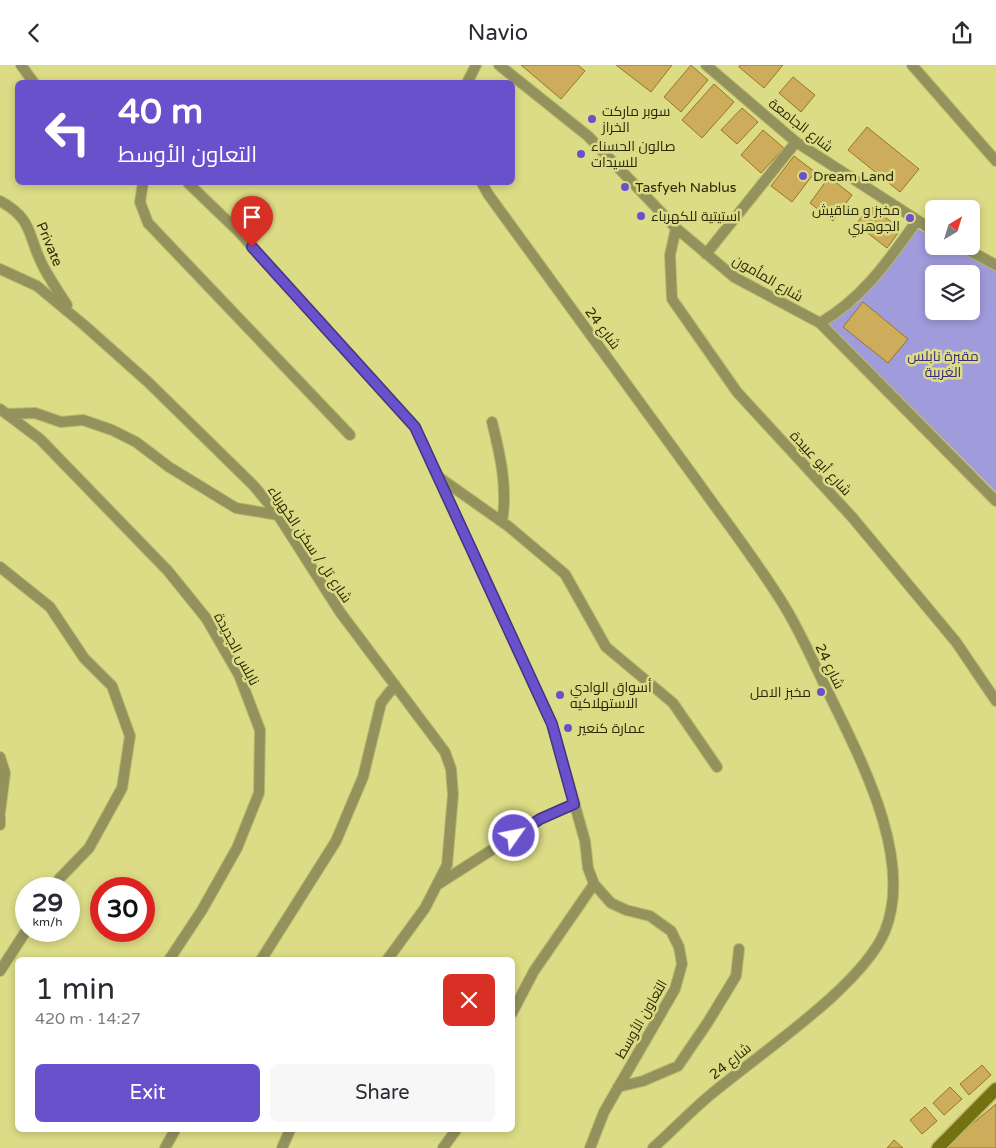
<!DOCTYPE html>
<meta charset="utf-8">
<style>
body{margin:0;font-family:"Varela Round",Cairo,sans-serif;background:#f7f7f7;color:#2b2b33;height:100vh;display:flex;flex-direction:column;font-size:19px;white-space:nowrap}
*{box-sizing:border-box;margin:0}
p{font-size:16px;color:#7c7c81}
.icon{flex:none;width:28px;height:28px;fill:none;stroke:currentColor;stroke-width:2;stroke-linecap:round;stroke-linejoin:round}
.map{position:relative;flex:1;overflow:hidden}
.sheet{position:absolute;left:15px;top:892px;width:500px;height:175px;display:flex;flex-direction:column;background:#fff;border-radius:8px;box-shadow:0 2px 8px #0003}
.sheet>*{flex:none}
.guide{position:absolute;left:15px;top:15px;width:500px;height:105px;border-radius:8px;box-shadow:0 2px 8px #0003;background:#6951cb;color:#fff;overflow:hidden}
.needle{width:32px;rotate:38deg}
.fabs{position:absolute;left:925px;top:135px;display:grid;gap:10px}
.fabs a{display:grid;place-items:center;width:55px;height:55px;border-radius:8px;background:#fff;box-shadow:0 2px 8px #0003;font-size:25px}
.speed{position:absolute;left:15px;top:812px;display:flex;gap:10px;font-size:25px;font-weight:700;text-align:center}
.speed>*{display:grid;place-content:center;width:65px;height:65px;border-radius:50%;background:#fff;box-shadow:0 2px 8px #0003;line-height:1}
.speed small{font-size:12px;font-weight:400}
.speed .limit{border:8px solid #d22;background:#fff;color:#111}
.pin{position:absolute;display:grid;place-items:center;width:42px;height:42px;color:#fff;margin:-51px -21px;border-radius:50% 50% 50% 0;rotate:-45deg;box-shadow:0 0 5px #0007}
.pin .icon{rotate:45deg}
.me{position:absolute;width:55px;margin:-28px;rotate:57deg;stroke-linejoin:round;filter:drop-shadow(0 0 4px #0008)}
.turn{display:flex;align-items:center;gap:18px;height:105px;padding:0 20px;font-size:22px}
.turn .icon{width:65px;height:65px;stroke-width:2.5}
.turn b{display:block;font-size:35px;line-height:42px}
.round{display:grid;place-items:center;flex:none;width:52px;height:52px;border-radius:8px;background:#f7f7f7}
.head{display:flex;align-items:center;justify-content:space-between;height:85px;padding:0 20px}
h1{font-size:30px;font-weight:600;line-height:38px}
.cta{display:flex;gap:10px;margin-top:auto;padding:10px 20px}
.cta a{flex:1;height:58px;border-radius:8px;background:#6951cb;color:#fff;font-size:20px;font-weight:600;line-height:58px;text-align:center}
.cta a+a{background:#f7f7f7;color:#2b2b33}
header{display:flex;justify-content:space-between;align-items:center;height:65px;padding:0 20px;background:#fff;font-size:22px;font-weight:600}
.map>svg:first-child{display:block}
.green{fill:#a09bdb;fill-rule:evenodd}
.building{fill:#cdac5b;stroke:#977721}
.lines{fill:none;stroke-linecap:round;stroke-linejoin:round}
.street-casing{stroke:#b9b86c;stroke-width:12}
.secondary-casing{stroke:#b9b86c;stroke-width:15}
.street{stroke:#93925d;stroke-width:10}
.secondary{stroke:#747110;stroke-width:12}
.route-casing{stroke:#443584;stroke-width:12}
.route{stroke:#6951cb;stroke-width:9}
.poi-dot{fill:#6951cb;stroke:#dcdb86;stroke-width:2}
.labels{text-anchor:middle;stroke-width:5;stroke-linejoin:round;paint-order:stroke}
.poi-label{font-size:14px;fill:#2c2a06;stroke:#dcdb86;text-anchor:start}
.street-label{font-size:14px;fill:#2c2a06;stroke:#dcdb86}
.park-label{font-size:14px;fill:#3b297a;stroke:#dcdb86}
</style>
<header><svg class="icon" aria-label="back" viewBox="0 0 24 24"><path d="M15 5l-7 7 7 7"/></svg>Navio<svg class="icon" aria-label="share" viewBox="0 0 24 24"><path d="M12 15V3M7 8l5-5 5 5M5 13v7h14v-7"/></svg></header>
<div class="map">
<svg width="996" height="1083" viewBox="0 0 996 1083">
<rect width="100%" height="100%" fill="#dcdb86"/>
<path class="green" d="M916 163 934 172V181H952L996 204V427L828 258C866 235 891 199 916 163ZM934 209H971V246H934Z"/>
<path class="building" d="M521 0H578L585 6 561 34Z
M616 0H672L651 27Z
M691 0 708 15 681 47 664 32Z
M740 0H783L764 23 739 2Z
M793 12 815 30 801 47 779 28Z
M714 19 734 37 702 73 682 55Z
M742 43 758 57 737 79 721 65Z
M867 62 919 104 900 127 848 85Z
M763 65 784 83 761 108 741 90Z
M794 91 815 107 792 137 771 121Z
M829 112 852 130 833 156 810 138Z
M870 141 901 164 887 183 856 159Z
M863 237 908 274 888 298 843 262Z
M982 1000 991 1010 969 1030 960 1019Z
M950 1022 962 1034 944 1050 933 1038Z
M996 1039V1083H950L947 1080Z
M925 1042 937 1056 922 1069 910 1055Z
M894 1075 903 1083H887Z"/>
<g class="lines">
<g class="street-casing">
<path id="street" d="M21 0 34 18
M499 0 588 71 676 163 734 212 820 258 996 436
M706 0 796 77 934 166
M912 0 996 96
M467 18 476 0
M143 118 140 137 148 158 350 370
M188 118 239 167 415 362 552 659 585 776 588 803 594 819 611 838 626 845 650 851 671 866 679 882 682 899 675 924 604 1047 590 1083
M482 118 488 129C557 225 628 320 697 416 726 457 758 498 785 542 802 570 815 601 830 631 861 695 914 794 885 866 862 922 757 990 709 1031 690 1047 672 1066 653 1083
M0 136C35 155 27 172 44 203 51 216 59 228 67 240
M676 163 670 190 672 234 737 327 852 452 956 577 996 636
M961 181 996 200
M706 189 796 77
M0 204 37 221 84 260 148 317 254 421 278 450 340 547 445 687 451 704 453 730 447 800 425 843 387 895
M820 258C863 233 888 196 916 157
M0 344 40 374 168 506 206 553 239 610 260 665 259 728 237 783 202 845 169 895
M7 349 35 348 61 357 83 355 112 365 136 377 169 402 236 443 278 450
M492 357C500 389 508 423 502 456
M440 413 508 461 565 509 606 582 673 638 717 702
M0 502 50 542 84 593 112 621 130 671 122 723 89 783 59 814 53 824
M0 692 5 708 0 747
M0 751V760
M437 820 540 754 574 739
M261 895 336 776 363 712 381 638 395 620
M0 906 26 866
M512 948 534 906 594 819
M618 1022 643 1016 678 1001 708 957 736 911 739 884
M165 1083 175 1065
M282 1083 290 1065
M443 1083 456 1065"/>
</g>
<g class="secondary-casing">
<path id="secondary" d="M938 1083 996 1024"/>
</g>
<use href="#street" class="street"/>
<use href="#secondary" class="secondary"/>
</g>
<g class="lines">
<g class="route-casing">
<path id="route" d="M252 182 415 362 552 659 574 739 540 754 514 771"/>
</g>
<use href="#route" class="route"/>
</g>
<g class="poi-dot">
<circle cx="592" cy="54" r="5"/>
<circle cx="581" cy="89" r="5"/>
<circle cx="803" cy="111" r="5"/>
<circle cx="625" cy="122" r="5"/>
<circle cx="641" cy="151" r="5"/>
<circle cx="910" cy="153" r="5"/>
<circle cx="821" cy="627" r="5"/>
<circle cx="560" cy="630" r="5"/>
<circle cx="568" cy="663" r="5"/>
</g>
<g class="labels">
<g class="poi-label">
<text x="602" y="51">سوبر ماركت<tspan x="602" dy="16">الخراز</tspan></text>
<text x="591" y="86">صالون الحسناء<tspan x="591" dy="16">للسيدات</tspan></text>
<text x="813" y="116">Dream Land</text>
<text x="635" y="127">Tasfyeh Nablus</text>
<text x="900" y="150" text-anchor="end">مخبز و مناقيش<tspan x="900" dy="16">الجوهري</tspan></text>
<text x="651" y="156">استيتية للكهرباء</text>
<text x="570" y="627">أسواق الوادي<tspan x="570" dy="16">الاستهلاكيه</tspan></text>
<text x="811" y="632" text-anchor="end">مخبز الامل</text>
<text x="578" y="668">عمارة كنعير</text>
</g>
<g class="street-label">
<text transform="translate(801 60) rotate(38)" y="5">شارع الجامعة</text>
<text transform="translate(50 179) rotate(67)" y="5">Private</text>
<text transform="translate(768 213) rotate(30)" y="5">شارع المأمون</text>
<text transform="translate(603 263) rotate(53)" y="5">شارع 24</text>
<text transform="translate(821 398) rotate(47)" y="5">شارع أبو عبيدة</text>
<text transform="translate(310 479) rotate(56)" y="5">شارع تل / سكن الكهرباء</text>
<text transform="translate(237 584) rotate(62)" y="5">نابلس الجديدة</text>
<text transform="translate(830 601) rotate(64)" y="5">شارع 24</text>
<text transform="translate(641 954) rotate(-60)" y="5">التعاون الأوسط</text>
<text transform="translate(730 996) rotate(-39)" y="5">شارع 24</text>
</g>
<g class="park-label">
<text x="943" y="296">مقبرة نابلس<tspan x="943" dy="16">الغربية</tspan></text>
</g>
</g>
</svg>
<div class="fabs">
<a><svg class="needle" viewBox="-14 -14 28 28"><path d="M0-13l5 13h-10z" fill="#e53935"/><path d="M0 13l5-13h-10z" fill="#7c7c81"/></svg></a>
<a><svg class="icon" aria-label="layers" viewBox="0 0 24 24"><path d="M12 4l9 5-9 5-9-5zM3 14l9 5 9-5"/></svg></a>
</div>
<div class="speed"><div>29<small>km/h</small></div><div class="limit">30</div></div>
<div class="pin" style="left:252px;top:182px;background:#d93025"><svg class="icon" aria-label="arrive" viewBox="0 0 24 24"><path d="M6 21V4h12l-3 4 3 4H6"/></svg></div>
<svg class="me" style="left:514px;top:771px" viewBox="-20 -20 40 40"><circle r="17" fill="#6951cb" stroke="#fff" stroke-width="3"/><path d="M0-11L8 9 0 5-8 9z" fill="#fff"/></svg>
<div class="guide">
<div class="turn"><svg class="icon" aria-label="left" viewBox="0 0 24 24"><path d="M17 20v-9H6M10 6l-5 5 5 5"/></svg><div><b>40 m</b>التعاون الأوسط</div></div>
</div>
<section class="sheet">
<div class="head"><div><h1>1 min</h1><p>420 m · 14:27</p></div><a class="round" style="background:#d93025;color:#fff"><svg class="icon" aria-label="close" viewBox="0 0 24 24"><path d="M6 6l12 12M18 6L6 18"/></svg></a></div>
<div class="cta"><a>Exit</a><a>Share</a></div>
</section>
</div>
